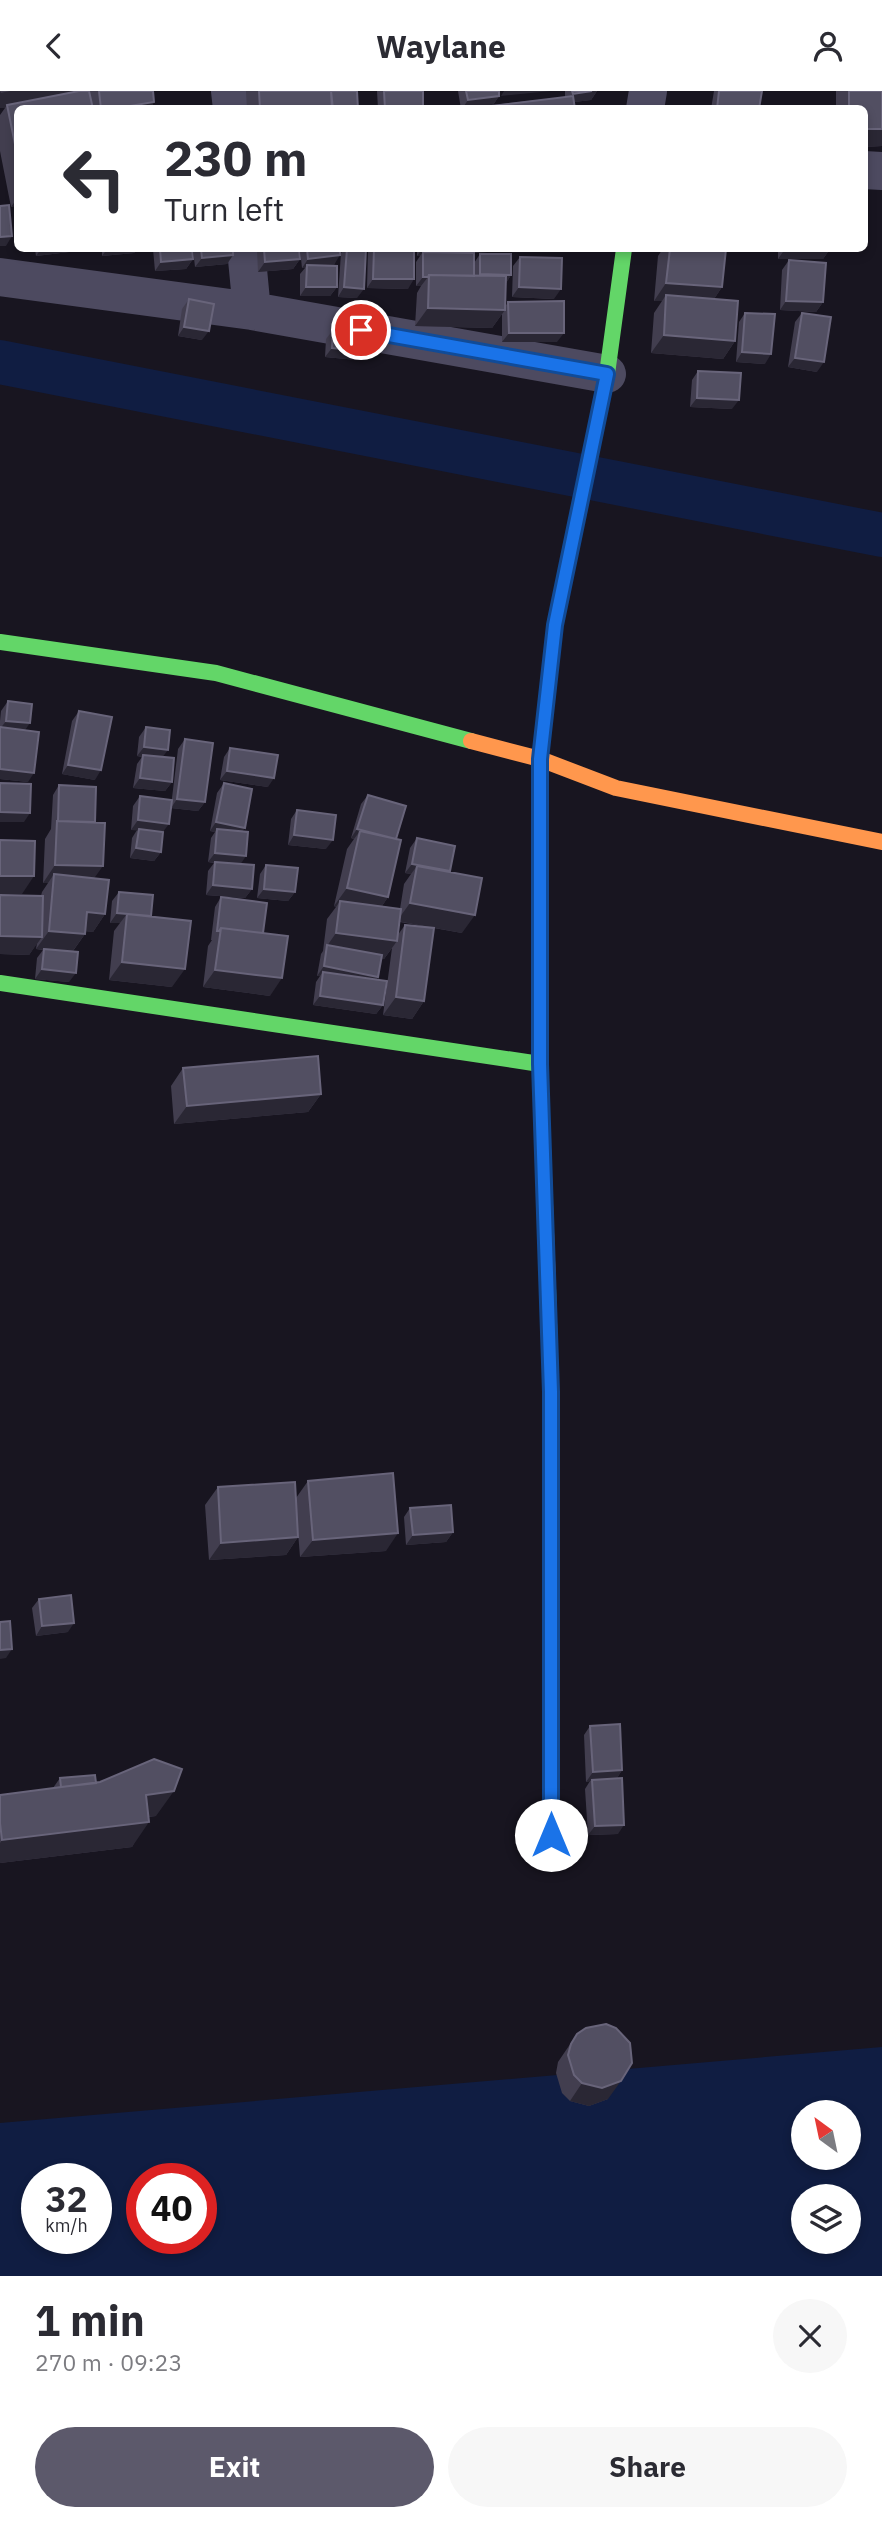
<!DOCTYPE html>
<meta charset="utf-8">
<style>
body{margin:0;font-family:"IBM Plex Sans",sans-serif;background:#f7f7f7;color:#2b2b33;height:100vh;display:flex;flex-direction:column;font-size:26px;white-space:nowrap}
*{box-sizing:border-box;margin:0}
p{font-size:23px;color:#7c7c81}
.icon{flex:none;width:38px;height:38px;fill:none;stroke:currentColor;stroke-width:2;stroke-linecap:round;stroke-linejoin:round}
.map{position:relative;height:2185px;overflow:hidden}
.details{display:flex;flex-direction:column;background:#fff;flex:1}
.details>*{flex:none}
.top-card{position:absolute;left:14px;top:14px;width:854px;height:147px;border-radius:10px;box-shadow:0 4px 10px #0003;background:#fff;color:#2b2b33;overflow:hidden}
.needle{width:46px;rotate:327deg}
.buttons{position:absolute;left:791px;top:2009px;display:grid;gap:14px}
.buttons a{display:grid;place-items:center;width:70px;height:70px;border-radius:50%;background:#fff;box-shadow:0 4px 10px #0003;font-size:35px}
.speed{position:absolute;left:21px;top:2072px;display:flex;gap:14px;font-size:35px;font-weight:700;text-align:center}
.speed>*{display:grid;place-content:center;width:91px;height:91px;border-radius:50%;background:#fff;box-shadow:0 4px 10px #0003;line-height:1}
.speed small{font-size:18px;font-weight:400}
.speed .limit{border:10px solid #d22;background:#fff;color:#111}
.pin{position:absolute;display:grid;place-items:center;width:60px;height:60px;color:#fff;margin:-30px;border:4px solid #fff;border-radius:50%;box-shadow:0 2px 7px #0007}
.me{position:absolute;width:77px;margin:-38px;rotate:0deg;stroke-linejoin:round;filter:drop-shadow(0 0 5px #0008)}
.turn{display:flex;align-items:center;gap:24px;height:147px;padding:0 35px;font-size:32px}
.turn .icon{width:91px;height:91px;stroke-width:2.5}
.turn b{display:block;font-size:49px;line-height:60px}
.round{display:grid;place-items:center;flex:none;width:74px;height:74px;border-radius:37px;background:#f7f7f7}
.overview{display:flex;align-items:center;justify-content:space-between;height:119px;padding:0 35px}
h1{font-size:42px;font-weight:800;line-height:52px}
.primary-button{display:flex;gap:14px;margin-top:auto;padding:14px 35px}
.primary-button a{flex:1;height:80px;border-radius:42px;background:#5c596b;color:#fff;font-size:28px;font-weight:800;line-height:80px;text-align:center}
.primary-button a+a{background:#f7f7f7;color:#2b2b33}
header{display:flex;justify-content:space-between;align-items:center;height:91px;padding:0 35px;background:#fff;font-size:32px;font-weight:800}
.map>svg:first-child{display:block}
.water{fill:#101d42;fill-rule:evenodd}
.lines{fill:none;stroke-linecap:round;stroke-linejoin:round}
.canal{stroke:#101d42;stroke-width:44}
.street{stroke:#4d4a60;stroke-width:38}
.fast{stroke:#63d668;stroke-width:16}
.slow{stroke:#ff974d;stroke-width:16}
.wall{fill:#423e4f}
.shaded-wall{fill:#2a2734}
.building{fill:#524f62;stroke:#68647a;stroke-width:2}
.route-casing{stroke:#114b97;stroke-width:18}
.route{stroke:#1a73e8;stroke-width:12}
</style>
<header><svg class="icon" aria-label="back" viewBox="0 0 24 24"><path d="M15 5l-7 7 7 7"/></svg>Waylane<svg class="icon" aria-label="person" viewBox="0 0 24 24"><circle cx="12" cy="8" r="4"/><path d="M4 21q1-7 8-7t8 7"/></svg></header>
<div class="map">
<svg width="882" height="2185" viewBox="0 0 882 2185">
<rect width="100%" height="100%" fill="#181520"/>
<path class="water" d="M882 1956V2185H0V2032ZM803 2021H849V2067H803ZM37 2088H96V2147H37ZM142 2088H201V2147H142ZM803 2105H849V2151H803Z"/>
<g class="lines">
<path class="canal" d="M0 271 882 444"/>
<path class="street" d="M230 0 232 18
M645 18 648 0
M864 79 882 80
M246 158 252 220 607 283
M0 186 252 220"/>
<path class="fast" d="M0 551 216 582 471 650
M540 748V668L555 534 607 283 624 158
M0 892 540 973
M548 1197 551 1301V1744"/>
<path class="slow" d="M471 650 540 668 616 697 882 751
M540 748V973L548 1197"/>
</g>
<path class="wall" d="M0 0H153L154 11 150 18H18V114L11 116 0 60V24L5 17Z
M246 0H357L358 18H247Z
M377 0H423V18H378Z
M458 0H499V5L493 14 565 6V0H597L591 9 574 11 575 18H461Z
M714 0H762L759 18H711Z
M836 0H882V55L864 56V18H836Z
M35 158H94L36 165Z
M102 158H137L134 162 102 165Z
M153 158H192L193 168 186 178 155 180Z
M193 158H233V164L227 173 195 176Z
M257 158H299L300 168 293 178 258 181Z
M300 158H340L334 174H328L337 196 330 205H300V183L305 177H302Z
M344 158H366L357 207 338 206 341 162Z
M368 158H414L408 198 367 197Z
M417 158H467L464 162H468V158H540L470 162 474 172 480 163 511 184 506 192 505 216 508 211 557 251H502V223L492 237 415 235 417 202 421 195H416V171L420 165H417Z
M651 158H726L722 196 714 208 735 250 723 268 651 262 654 222 662 210H654L658 165 662 159Z
M778 158H830L823 168H778Z
M520 166 554 208 512 206 513 175Z
M789 169 823 211 816 221 780 219 782 179Z
M189 208 202 249 178 245 182 218Z
M745 222 765 273 736 271 739 231Z
M802 222 817 281 788 276 795 231Z
M333 239 363 260 357 269 325 266 326 248Z
M698 280 732 318 690 316 692 289Z
M8 610 25 639 28 691 0 688V630L1 620Z
M79 620 95 689 62 683 72 630Z
M146 636 163 666 172 691 165 700 133 697 137 673 142 666 137 665 139 646Z
M185 648 205 711 198 720 171 717 163 742 161 761 154 770 130 767 132 747 137 739H131L133 715 140 705 171 715 178 658Z
M230 657 268 696 220 689 224 666Z
M224 692 242 740 240 773 252 798 245 807 206 804 208 780 214 772 208 771 211 747 215 741 210 740 217 702Z
M59 694 95 731 94 787 105 823 93 841 85 840V843L73 860 69 891 35 888 37 867 43 859 36 858 37 852 29 864 0 863V804L41 805 42 801 48 792H43L45 748 51 738 53 704Z
M368 704 396 748 388 806 382 815 400 818 404 793 411 783 405 782 410 757 417 747 450 780 462 842 400 831 397 845 405 834 424 910 412 928 383 924 392 857 384 868 382 867 376 889 383 914 376 923 313 914 316 891 320 885H317L321 863 323 860 327 828 336 816 334 815 347 758 354 748 351 747 361 713Z
M297 719 326 758 288 754 291 728Z
M266 774 295 801 288 810 257 807 260 783Z
M119 801 150 825 172 896 109 889 114 840 120 832H110L112 810Z
M221 806 263 842 270 905 203 896 208 855 212 849H211L215 816Z
M183 977 321 1003 308 1021 174 1033 171 995Z
M308 1390 386 1460 300 1466 298 1441V1446L286 1464 209 1469 205 1414 218 1396 296 1407Z
M410 1417 453 1441 446 1451 406 1454 404 1426Z
M39 1508 68 1541 36 1545 32 1517Z
M590 1635 622 1679 617 1687 618 1743 588 1744 585 1698 590 1690 586 1691 584 1644Z
M60 1687 96 1692 156 1725 148 1726 132 1756 0 1772V1704L53 1697Z
M577 1943 608 2008 589 2015 570 2010 562 2002 556 1982 558 1971Z"/>
<path class="shaded-wall" d="M10 0H78L7 14 5 17H0V2Z
M504 0H551L501 5Z
M592 0H597L591 9 566 12 573 3Z
M499 5 493 14 462 18 468 9Z
M154 11 150 18H112Z
M864 38H882V55L864 56Z
M18 106V114L11 116Z
M12 145 6 155H0V146Z
M41 158H94L36 165Z
M107 158H137L134 162 102 165Z
M422 158H467L463 164 423 161 420 165H417Z
M471 158H540L468 162Z
M785 158H830L823 168H778Z
M233 164 227 173 195 176 202 167Z
M340 164 334 174 307 177V174L305 177H302L308 168Z
M193 168 186 178 155 180 161 171Z
M300 168 293 178 258 181 265 171Z
M480 183 511 184 505 194 474 193Z
M423 186H428L421 195H416Z
M373 188H414L408 198 367 197Z
M666 192 722 196 710 214 666 204 662 210H654Z
M306 196H337L330 205H300Z
M344 196 364 198 357 207 338 206Z
M519 196 561 198 554 208 512 206Z
M786 210 823 211 816 221 780 219Z
M428 217 505 219 492 237 415 235Z
M184 236 209 240 202 249 178 245Z
M509 242H564L557 251H502Z
M664 244 735 250 723 268 651 262Z
M332 257 363 260 357 269 325 266Z
M742 261 771 263 765 273 736 271Z
M795 267 824 271 817 281 788 276Z
M697 307 739 309 732 318 690 316Z
M6 630 30 632 23 642 0 638Z
M144 656 168 659 161 668 143 664 142 666 137 665Z
M68 674 101 679 95 689 62 683Z
M0 678 34 682 28 691 0 688Z
M227 680 274 687 268 696 220 689Z
M140 687 172 691 165 700 133 697Z
M177 708 205 711 198 720 171 717Z
M0 721 30 722 24 731H0Z
M138 729 169 733 162 742 131 739Z
M216 731 245 737 238 746 217 738 215 741 210 740Z
M357 738 396 749 360 740 354 748 351 747Z
M294 744 333 749 326 758 288 754Z
M136 757 161 761 154 770 130 767Z
M215 762 246 765 240 774 208 771Z
M412 773 450 780 443 790 417 775 411 783 405 782Z
M55 774 103 775 90 793 54 783 48 792H43Z
M0 785H34L22 803H0Z
M213 794 252 798 245 807 206 804Z
M347 797 388 806 376 824 340 810 336 816 334 815Z
M264 798 295 801 288 810 257 807Z
M410 812 475 824 462 842 397 830Z
M87 821 105 823 93 841 74 839Z
M117 822 127 823 120 832H110Z
M49 840 85 843 72 861 36 858Z
M336 842 397 850 384 868 326 860 327 855Z
M0 845 42 846 29 864 0 863Z
M122 871 185 878 172 896 109 889Z
M324 875 378 886 372 895 323 881 320 885H317Z
M42 878 76 882 69 891 35 888Z
M215 879 282 887 270 905 203 896Z
M320 905 383 914 376 923 313 914Z
M396 906 424 910 412 928 383 924Z
M321 1003 308 1021 174 1033 187 1015Z
M453 1441 446 1451 406 1454 413 1444Z
M398 1442 386 1460 300 1466 313 1449Z
M298 1446 286 1464 209 1469 221 1452Z
M74 1532 68 1541 36 1545 42 1535Z
M12 1558 6 1567 0 1568V1559Z
M622 1679 616 1689H592L590 1690 586 1691 593 1681Z
M174 1700 156 1725 128 1728 146 1704Z
M149 1731 132 1756 0 1772V1752L2 1749Z
M624 1734 618 1743 588 1744 595 1735Z
M621 1990 608 2008 589 2015 570 2010 582 1992Z"/>
<path class="building" d="M79 0H89L93 18H18V68L7 14Z
M99 0H153L154 11 112 18H101Z
M259 0H331L332 18H260Z
M331 0H357L358 18H333Z
M384 0H423V18H385Z
M466 0H499V5L468 9Z
M572 0H592L573 3Z
M719 0H762L759 18H717Z
M849 0H882V38H864V18H849Z
M573 5 575 18H467Z
M9 114 12 145 0 146V115Z
M160 158H192L193 168 161 171Z
M201 158H233V164L202 167Z
M264 158H299L300 168 265 171Z
M307 158H340V164L308 168Z
M347 158H366L364 198 344 196Z
M374 158H414V188H373Z
M670 158H726L722 196 666 192Z
M423 161 474 162V185L429 184 428 186H423Z
M480 163H511V184L480 183Z
M520 166 562 167 561 198 519 196Z
M789 169 826 172 823 211 786 210Z
M307 174 337 175V196H306Z
M429 184 506 185 505 219 428 217Z
M666 204 738 210 735 250 664 244Z
M189 208 214 213 209 240 184 236Z
M564 210V242H509L508 211Z
M745 222 775 223 771 263 742 261Z
M802 222 831 226 824 271 795 267Z
M333 239 365 241 363 260 332 257Z
M698 280 741 282 739 309 697 307Z
M8 610 32 613 30 632 6 630Z
M79 620 112 626 101 679 68 674Z
M0 636 39 641 34 682 0 678Z
M146 636 170 639 168 659 144 656Z
M185 648 213 652 205 711 177 708Z
M230 657 278 664 274 687 227 680Z
M143 664 174 667 172 691 140 687Z
M0 692 31 693 30 722 0 721Z
M224 692 252 698 245 737 216 731Z
M59 694 96 696 95 731 58 730Z
M368 704 406 715 396 748 357 738Z
M140 705 172 709 169 733 138 729Z
M297 719 336 724 333 749 294 744Z
M57 730 105 732 103 775 55 774Z
M139 738 163 741 161 761 136 757Z
M217 738 248 741 246 765 215 762Z
M360 740 401 749 388 806 347 797Z
M417 747 455 755 450 780 412 773Z
M0 749 35 750 34 785H0Z
M215 771 254 774 252 798 213 794Z
M266 774 298 777 295 801 264 798Z
M417 775 482 787 475 824 410 812Z
M54 783 109 789 105 823 87 821 85 843 49 840Z
M119 801 153 804 151 825 117 822Z
M0 804 43 805 42 846 0 845Z
M221 806 267 812 263 842 221 837 219 840H217Z
M340 810 401 818 397 850 336 842Z
M127 823 191 830 185 878 122 871Z
M405 834 434 837 424 910 396 906Z
M221 837 288 845 282 887 215 879Z
M327 854 382 864 378 886 324 875Z
M44 858 78 861 76 882 42 878Z
M323 881 387 890 383 914 320 905Z
M318 965 321 1003 187 1015 183 977Z
M393 1382 398 1442 313 1449 308 1390Z
M295 1391 298 1446 221 1452 218 1396Z
M451 1414 453 1441 413 1444 410 1417Z
M71 1504 74 1532 42 1535 39 1508Z
M10 1530 12 1558 0 1559V1531Z
M620 1633 622 1679 593 1681 590 1635Z
M154 1668 182 1678 174 1700 146 1704 149 1731 2 1749 0 1732V1704L100 1691Z
M95 1684 96 1692 61 1696 60 1687Z
M622 1687 624 1734 595 1735 592 1689Z
M606 1933 616 1937 630 1952 632 1972 621 1990 602 1997 582 1992 574 1984 568 1964 571 1953 577 1943 586 1937Z"/>
<g class="lines">
<g class="route-casing">
<path id="route" d="M361 239 607 283 555 534 540 668V973L551 1301V1744"/>
</g>
<use href="#route" class="route"/>
</g>
</svg>
<div class="buttons">
<a><svg class="needle" viewBox="-14 -14 28 28"><path d="M0-13l5 13h-10z" fill="#e53935"/><path d="M0 13l5-13h-10z" fill="#7c7c81"/></svg></a>
<a><svg class="icon" aria-label="layers" viewBox="0 0 24 24"><path d="M12 4l9 5-9 5-9-5zM3 14l9 5 9-5"/></svg></a>
</div>
<div class="speed"><div>32<small>km/h</small></div><div class="limit">40</div></div>
<div class="pin" style="left:361px;top:239px;background:#d93025"><svg class="icon" aria-label="arrive" viewBox="0 0 24 24"><path d="M6 21V4h12l-3 4 3 4H6"/></svg></div>
<svg class="me" style="left:551px;top:1744px" viewBox="-20 -20 40 40"><circle r="19" fill="#fff"/><path d="M0-13L10 11 0 6-10 11z" fill="#1a73e8"/></svg>
<div class="top-card">
<div class="turn"><svg class="icon" aria-label="left" viewBox="0 0 24 24"><path d="M17 20v-9H6M10 6l-5 5 5 5"/></svg><div><b>230 m</b>Turn left</div></div>
</div>
</div>
<section class="details">
<div class="overview"><div><h1>1 min</h1><p>270 m · 09:23</p></div><a class="round"><svg class="icon" aria-label="close" viewBox="0 0 24 24"><path d="M6 6l12 12M18 6L6 18"/></svg></a></div>
<div class="primary-button"><a>Exit</a><a>Share</a></div>
</section>
